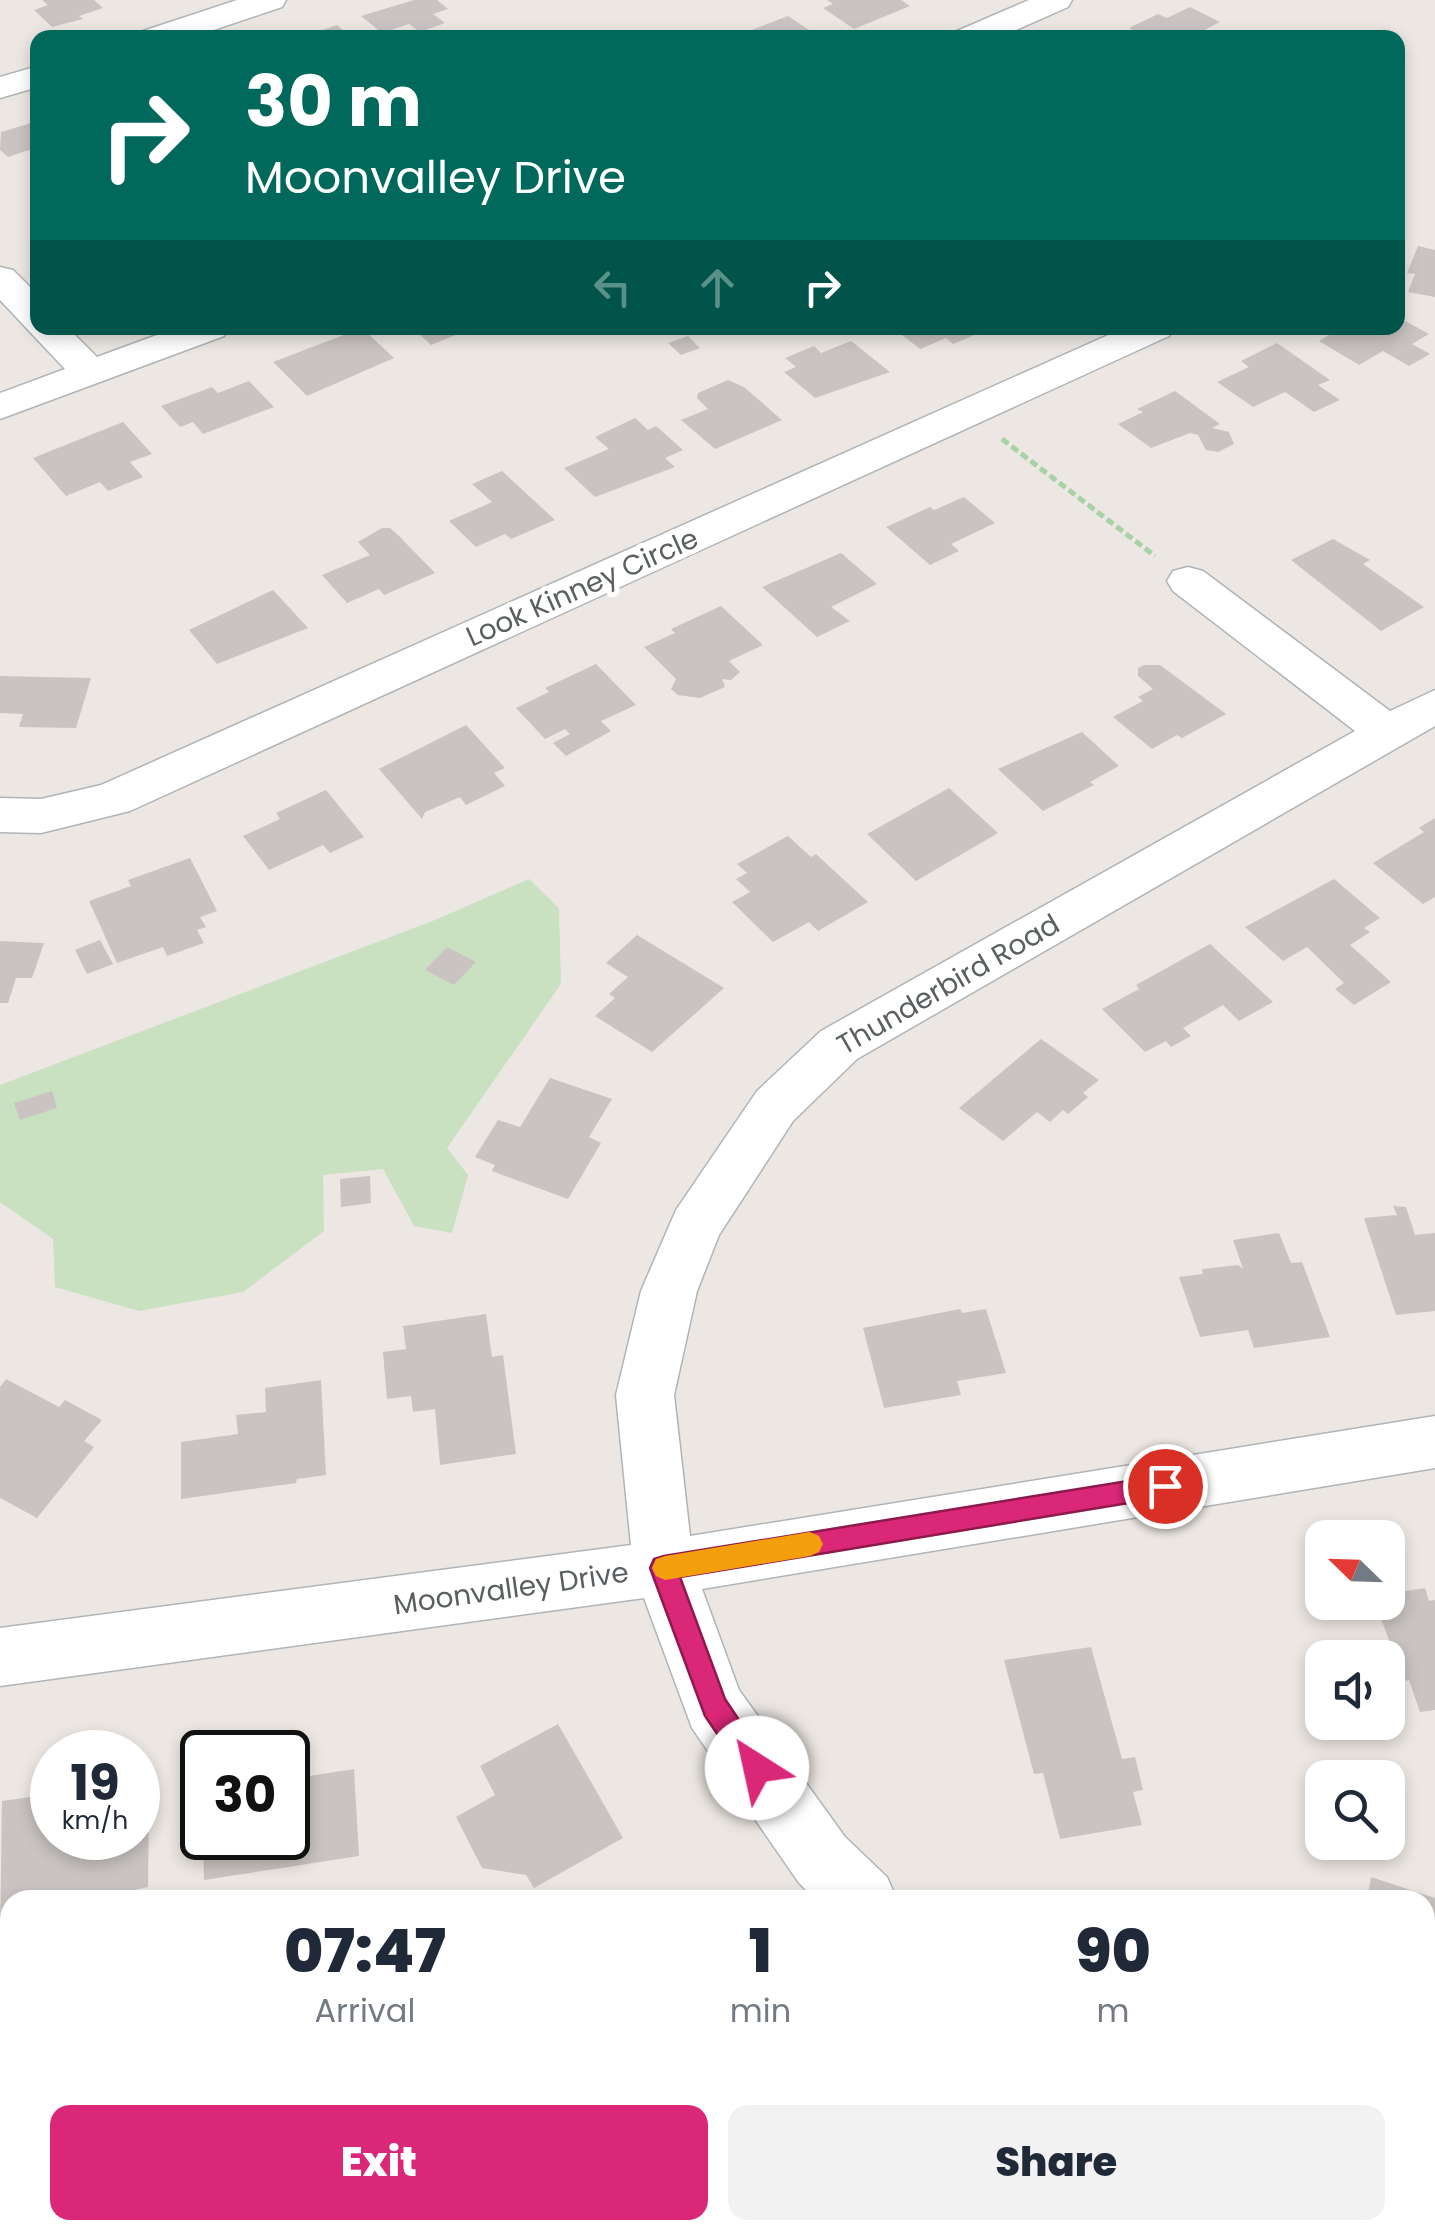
<!DOCTYPE html>
<style>
body{margin:0;font-family:Poppins,sans-serif;background:#f2f2f3;color:#1f2937;height:100vh;display:flex;flex-direction:column;font-size:38px;white-space:nowrap}
*{box-sizing:border-box;margin:0}
p{font-size:32px;color:#747a83}
.icon{flex:none;width:55px;height:55px;fill:none;stroke:currentColor;stroke-width:2;stroke-linecap:round;stroke-linejoin:round}
.map{position:relative;flex:1;overflow:hidden}
.details{position:absolute;left:0px;top:1890px;width:1435px;height:350px;display:flex;flex-direction:column;background:#fff;border-radius:30px 30px 0 0;box-shadow:0 5px 15px #0003}
.details>*{flex:none}
.top-card{position:absolute;left:30px;top:30px;width:1375px;height:305px;border-radius:20px;box-shadow:0 5px 15px #0003;background:#00695c;color:#fff;overflow:hidden}
.needle{width:65px;rotate:293deg}
.fabs{position:absolute;left:1305px;top:1520px;display:grid;gap:20px}
.fabs a{display:grid;place-items:center;width:100px;height:100px;border-radius:20px;background:#fff;box-shadow:0 5px 15px #0003;font-size:50px}
.speed{position:absolute;left:30px;top:1730px;display:flex;gap:20px;font-size:50px;font-weight:700;text-align:center}
.speed>*{display:grid;place-content:center;width:130px;height:130px;border-radius:50%;background:#fff;box-shadow:0 5px 15px #0003;line-height:1}
.speed small{font-size:25px;font-weight:400}
.speed .limit{border:5px solid #111;border-radius:15px;background:#fff;color:#111}
.pin{position:absolute;display:grid;place-items:center;width:85px;height:85px;color:#fff;margin:-42px;border:5px solid #fff;border-radius:50%;box-shadow:0 2px 10px #0007}
.me{position:absolute;width:110px;margin:-55px;rotate:325deg;stroke-linejoin:round;filter:drop-shadow(0 0 8px #0008)}
.turn{display:flex;align-items:center;gap:35px;height:210px;padding:0 50px;font-size:45px}
.turn .icon{width:130px;height:130px;stroke-width:2.5}
.turn b{display:block;font-size:70px;line-height:85px}
.lanes{display:flex;align-items:center;height:95px;padding:0 50px;background:#0003;justify-content:center;gap:50px;direction:ltr}
.lanes .off{opacity:.35}
.eta{display:flex;justify-content:space-evenly;align-items:center;height:170px;text-align:center}
.eta b{font-size:60px;font-weight:800;line-height:70px}
.action{display:flex;gap:20px;margin-top:auto;padding:20px 50px}
.action a{flex:1;height:115px;border-radius:20px;background:#db2777;color:#fff;font-size:40px;font-weight:800;line-height:115px;text-align:center}
.action a+a{background:#f2f2f3;color:#1f2937}
.map>svg:first-child{display:block}
.green{fill:#cae1c1}
.building{fill:#c9c4c1}
.lines{fill:none;stroke-linecap:round;stroke-linejoin:round}
.minor-casing{stroke:#b0b4b6;stroke-width:3}
.path{stroke:#a6d2a5;stroke-width:5;stroke-dasharray:8 4;stroke-linecap:butt}
.minor{fill:#fff;fill-rule:evenodd}
.route{fill:#db2777;stroke:#8e194d;stroke-width:2.5}
.slow{fill:#f59e0b}
.labels{text-anchor:middle;stroke-width:10;stroke-linejoin:round;paint-order:stroke}
.street-label{font-size:28px;fill:#5a5f61;stroke:#fff}
</style>
<div class="map">
<svg width="1435" height="2240" viewBox="0 0 1435 2240">
<rect width="100%" height="100%" fill="#ece7e2"/>
<path class="green" d="M529 879 559 908 561 984 447 1148 468 1175 452 1233 414 1226 383 1169 323 1175 324 1231 243 1292 139 1311 55 1287 53 1239 0 1202V1085L435 920Z
M10 2220V2230H609L604 2240H0V2223Z"/>
<path class="building" d="M42 0H94L103 8 79 16 83 19 52 27 34 10 48 5Z
M414 0H437L448 9 433 14 445 23 420 32 409 24 382 33 361 16Z
M827 0H901L910 6 854 29 823 8 833 4Z
M1190 7 1220 22 1189 38H1148L1129 28 1158 14 1167 18Z
M788 16 818 36 733 38V37Z
M337 25 352 38H302V37Z
M38 121V147L8 157 0 150 1 132Z
M1418 246 1435 250V297L1408 292 1415 274 1407 273Z
M1398 317 1429 334 1412 344 1430 354 1409 366 1383 351 1359 365 1319 341 1342 328H1398Z
M362 328 394 358 307 396 273 362Z
M413 328H457L463 332 431 345Z
M893 328H991L953 344 946 338 920 349Z
M688 336 700 348 681 355 668 343Z
M851 341 890 372 815 398 784 372 796 367 785 358 814 346 821 353Z
M1277 343 1330 380 1318 385 1340 400 1314 412 1285 392 1253 407 1217 382 1249 367 1241 361Z
M728 380 744 387 782 420 715 449 681 420 708 409 697 398 698 393Z
M249 381 274 407 203 434 193 422 180 427 161 406 212 387 218 393Z
M1175 391 1220 424 1212 428 1229 432 1234 444 1218 452 1206 450 1198 435 1190 433 1151 448 1118 424 1143 412 1137 409Z
M635 418 648 430 656 426 683 450 665 458 675 467 595 497 564 468 609 449 595 437Z
M123 422 152 454 130 462 143 477 108 491 100 482 66 496 33 458Z
M502 471 555 520 511 539 505 534 476 547 449 521 492 502 472 484Z
M964 497 995 523 951 544 959 551 930 565 886 527 930 507 934 510Z
M382 528H390L399 536 435 573 384 595 379 589 347 603 322 575 370 555 358 542Z
M1333 539 1370 560 1363 564 1424 607 1381 631 1291 560Z
M841 553 877 584 831 607 850 621 817 637 762 587Z
M273 590 308 628 217 664 189 630Z
M721 606 763 645 729 661 740 672 731 680 722 679 725 687 700 698 678 695 671 689 676 679 644 647 675 633 671 629Z
M596 664 636 705 601 721 611 731 566 756 553 743 570 734 565 729 545 739 516 708 549 692 545 688Z
M1144 665H1160L1226 714 1182 738 1177 735 1152 749 1113 717 1143 701 1138 697 1153 689 1138 676V668Z
M0 676 91 678 76 728 19 727 23 714 0 713Z
M466 725 505 768 494 773 505 786 466 805 460 797 425 812 422 819 379 769Z
M1082 732 1119 766 1090 782 1094 785 1043 811 998 769Z
M949 788 998 833 916 881 867 834Z
M326 790 364 837 330 853 323 845 269 870 243 836 280 819 276 813Z
M1435 818V897L1423 904 1373 863 1424 832 1419 828Z
M788 836 811 857 816 854 868 902 818 931 809 922 773 942 732 902 750 892 736 879 747 873 737 864Z
M190 858 217 911 200 917 206 927 197 930 204 943 167 956 163 947 117 963 89 901 131 886 128 880Z
M1334 879 1380 918 1364 928 1370 932 1350 945 1391 982 1354 1005 1335 989 1344 983 1307 947 1283 961 1245 927Z
M637 935 724 988 652 1052 595 1016 615 998 609 994 628 977 606 963Z
M100 940 113 964 87 974 75 950Z
M0 941 44 943 32 978H16L8 1003H0Z
M1210 944 1273 1002 1239 1021 1223 1005 1183 1028 1191 1036 1171 1047 1166 1041 1145 1052 1102 1009 1139 989 1136 985Z
M447 947 476 962 454 985 425 970Z
M1041 1039 1099 1080 1083 1093 1088 1097 1068 1114 1063 1110 1050 1122 1037 1112 1003 1141 959 1108Z
M550 1078 612 1099 589 1137 601 1143 568 1199 492 1171 495 1165 475 1157 498 1120 520 1127Z
M52 1091 57 1108 20 1120 14 1103Z
M370 1176 371 1203 341 1207 340 1179Z
M1393 1206 1406 1207 1415 1235 1435 1233V1311L1396 1315 1364 1218 1397 1215Z
M1279 1233 1291 1263 1302 1262 1330 1337 1254 1348 1248 1330 1200 1337 1179 1277 1203 1274 1202 1269 1238 1265 1243 1269 1233 1240Z
M960 1309 962 1313 986 1309 1006 1373 957 1381 961 1395 884 1408 863 1328Z
M486 1314 492 1357 503 1355 516 1454 440 1465 435 1409 413 1412 411 1396 387 1399 383 1352 406 1349 403 1326Z
M6 1379 59 1407 65 1400 102 1420 84 1441 94 1447 37 1518 0 1498V1387Z
M321 1380 326 1475 297 1479 296 1483 181 1499V1442L238 1434 236 1415 266 1412 265 1388Z
M1425 1588 1429 1601 1435 1600V1710L1420 1712 1409 1680 1404 1681 1375 1602H1388V1594Z
M1091 1647 1122 1759 1135 1757 1143 1790 1133 1792 1142 1825 1060 1839 1043 1773 1034 1774 1004 1660Z
M558 1724 623 1838 534 1888 526 1875 482 1868 456 1817 495 1795 480 1766Z
M296 1764 297 1778 354 1769 359 1856 204 1880 203 1838H288V1765Z
M52 1794V1838H138V1806L149 1804 148 1887 86 1900H75L76 1895 67 1896V1900H10V1939L0 1940 2 1801Z
M1371 1877 1435 1898V1986L1425 1982V1900H1367Z
M828 2230H894L888 2240H825Z
M1029 2230H1056L1080 2240H1026Z"/>
<g class="lines">
<g class="minor-casing">
<path id="minor" d="M237 0H286L282 7 190 38H139L143 31Z
M1029 0H1072L1068 7 998 38H953L957 31Z
M38 66V87L0 98V77Z
M0 267 13 270 38 295V328H68L97 357 176 328H229L224 336 0 419V393L65 369 0 300Z
M1124 328H1174L1169 336 130 811 41 833 0 832V798L41 799 101 785Z
M1188 567 1203 571 1390 711 1435 690V726L857 1059 793 1121 719 1235 697 1291 674 1395 690 1536 1435 1416V1468L702 1589 739 1690 845 1837 887 1877 897 1900H816L799 1883 692 1728 644 1598 0 1686V1628L631 1545 616 1395 641 1291 676 1210 757 1091 821 1031 1355 731 1173 591 1167 581 1173 571Z
M1425 2147 1435 2151V2223L1425 2219Z"/>
</g>
<path class="path" d="M1002 439 1155 556"/>
<use href="#minor" class="minor"/>
</g>
<path class="route" d="M1165 1475 1174 1478 1178 1486 1174 1494 1165 1497 680 1577 725 1699 771 1768 767 1778 757 1781 747 1778 705 1716 650 1568 654 1559 664 1556Z"/>
<path class="slow" d="M810 1532 819 1536 823 1544 819 1552 810 1556 665 1580 656 1576 652 1568 656 1559 665 1556Z"/>
<g class="labels">
<g class="street-label">
<text transform="translate(582 587) rotate(-24)" y="10">Look Kinney Circle</text>
<text transform="translate(948 984) rotate(-30)" y="10">Thunderbird Road</text>
<text transform="translate(511 1588) rotate(-8)" y="10">Moonvalley Drive</text>
</g>
</g>
</svg>
<div class="fabs">
<a><svg class="needle" viewBox="-14 -14 28 28"><path d="M0-13l5 13h-10z" fill="#e53935"/><path d="M0 13l5-13h-10z" fill="#747a83"/></svg></a>
<a><svg class="icon" aria-label="sound" viewBox="0 0 24 24"><path d="M4 9h4l5-4v14l-5-4H4zM17 9q2 3 0 6"/></svg></a>
<a><svg class="icon" aria-label="search" viewBox="0 0 24 24"><circle cx="10" cy="10" r="6"/><path d="M15 15l6 6"/></svg></a>
</div>
<div class="speed"><div>19<small>km/h</small></div><div class="limit">30</div></div>
<div class="pin" style="left:1165px;top:1486px;background:#d93025"><svg class="icon" aria-label="arrive" viewBox="0 0 24 24"><path d="M6 21V4h12l-3 4 3 4H6"/></svg></div>
<svg class="me" style="left:757px;top:1768px" viewBox="-20 -20 40 40"><circle r="19" fill="#fff"/><path d="M0-13L10 11 0 6-10 11z" fill="#db2777"/></svg>
<div class="top-card">
<div class="turn"><svg class="icon" aria-label="right" viewBox="0 0 24 24"><path d="M7 20v-9h11M14 6l5 5-5 5"/></svg><div><b>30 m</b>Moonvalley Drive</div></div>
<div class="lanes"><svg class="icon off" aria-label="left" viewBox="0 0 24 24"><path d="M17 20v-9H6M10 6l-5 5 5 5"/></svg><svg class="icon off" aria-label="ahead" viewBox="0 0 24 24"><path d="M12 20V5M6 11l6-6 6 6"/></svg><svg class="icon" aria-label="right" viewBox="0 0 24 24"><path d="M7 20v-9h11M14 6l5 5-5 5"/></svg></div>
</div>
<section class="details">
<div class="eta">
<div><b>07:47</b><p>Arrival</p></div>
<div><b>1</b><p>min</p></div>
<div><b>90</b><p>m</p></div>
</div>
<div class="action"><a>Exit</a><a>Share</a></div>
</section>
</div>
